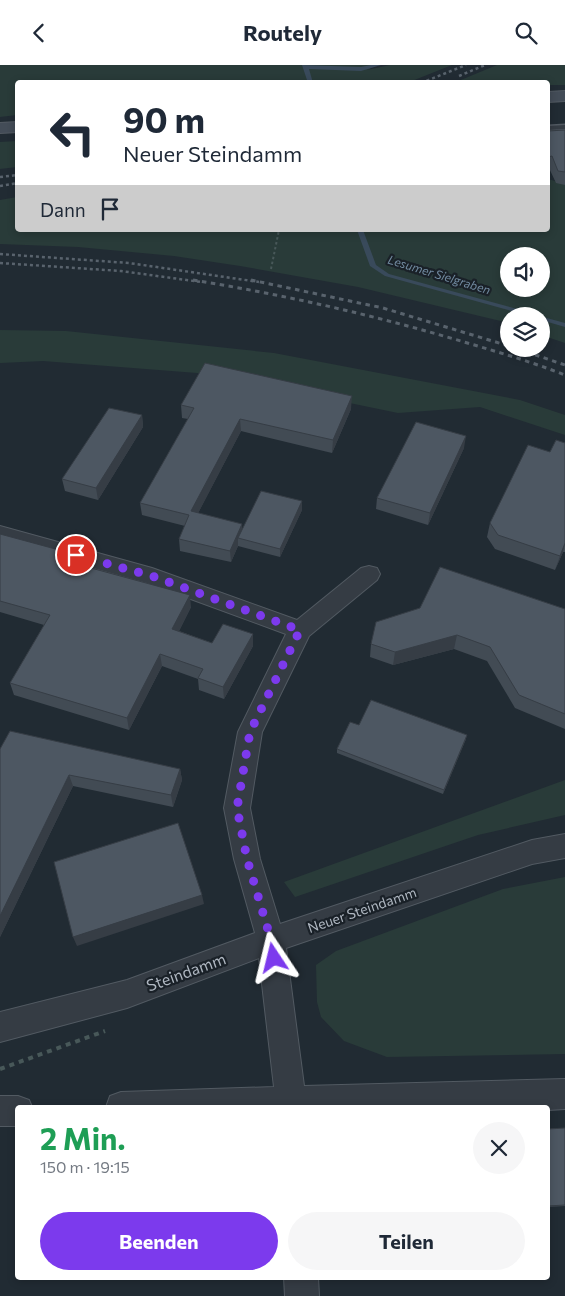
<!DOCTYPE html>
<html lang="de">
<meta charset="utf-8">
<style>
body{margin:0;font-family:Commissioner,sans-serif;background:#f6f6f7;color:#1f2937;height:100vh;display:flex;flex-direction:column;font-size:19px;white-space:nowrap}
*{box-sizing:border-box;margin:0}
p{font-size:16px;color:#747a83}
.icon{flex:none;width:28px;height:28px;fill:none;stroke:currentColor;stroke-width:2;stroke-linecap:round;stroke-linejoin:round}
.map{position:relative;flex:1;overflow:hidden}
.sheet{position:absolute;left:15px;top:1040px;width:535px;height:175px;display:flex;flex-direction:column;background:#fff;border-radius:5px;box-shadow:0 2px 8px #0003}
.sheet>*{flex:none}
.top-card{position:absolute;left:15px;top:15px;width:535px;height:152px;border-radius:5px;box-shadow:0 2px 8px #0003;background:#fff;color:#1f2937;overflow:hidden}
.fabs{position:absolute;left:500px;top:182px;display:grid;gap:10px}
.fabs a{display:grid;place-items:center;width:50px;height:50px;border-radius:50%;background:#fff;box-shadow:0 2px 8px #0003;font-size:25px}
.pin{position:absolute;display:grid;place-items:center;width:42px;height:42px;color:#fff;margin:-21px;border:2px solid #fff;border-radius:50%;box-shadow:0 1px 5px #0007}
.me{position:absolute;width:55px;margin:-28px;rotate:350deg;stroke-linejoin:round;filter:drop-shadow(0 0 4px #0008)}
.turn{display:flex;align-items:center;gap:18px;height:105px;padding:0 25px;font-size:22px}
.turn .icon{width:65px;height:65px;stroke-width:2.5}
.turn b{display:block;font-size:35px;line-height:42px}
.then{display:flex;align-items:center;height:48px;padding:0 25px;background:#0003;gap:10px;font-size:19px}
.round{display:grid;place-items:center;flex:none;width:52px;height:52px;border-radius:26px;background:#f6f6f7}
.headline{display:flex;align-items:center;justify-content:space-between;height:85px;padding:0 25px}
h1{font-size:30px;font-weight:700;line-height:38px;color:#1e9e55}
.button{display:flex;gap:10px;margin-top:auto;padding:10px 25px}
.button a{flex:1;height:58px;border-radius:30px;background:#7c3aed;color:#fff;font-size:20px;font-weight:700;line-height:58px;text-align:center}
.button a+a{background:#f6f6f7;color:#1f2937}
header{display:flex;justify-content:space-between;align-items:center;height:65px;padding:0 25px;background:#fff;font-size:22px;font-weight:700}
.map>svg:first-child{display:block}
.green{fill:#293b39;fill-rule:evenodd}
.lines{fill:none;stroke-linecap:round;stroke-linejoin:round}
.stream{fill:#394a5b;fill-rule:evenodd}
.lane-casing{stroke:#525a62;stroke-width:3}
.street-casing{stroke:#525a62;stroke-width:2}
.secondary-casing{stroke:#525a62;stroke-width:2}
.path-far1{stroke:#485859;stroke-width:2;stroke-dasharray:2.5 2.5;stroke-linecap:butt}
.path{stroke:#485859;stroke-width:4;stroke-dasharray:5 5;stroke-linecap:butt}
.lane{fill:#353c44;fill-rule:evenodd}
.street{fill:#353c44;fill-rule:evenodd}
.secondary{fill:#434c57;fill-rule:evenodd}
.rail-far1{stroke:#59636d;stroke-width:2.5;stroke-dasharray:3 3;stroke-linecap:butt}
.rail{stroke:#59636d;stroke-width:3;stroke-dasharray:4.5 4.5;stroke-linecap:butt}
.wall{fill:#424b54}
.shaded-wall{fill:#363d45}
.building{fill:#4d5762;stroke:#363d45}
.route{stroke:#7c3aed;stroke-width:9;stroke-dasharray:0 16.2}
.labels{text-anchor:middle;stroke-width:4.5;stroke-linejoin:round;paint-order:stroke}
.far-water-label{font-size:12px;font-style:italic;fill:#728ba1;stroke:#1a2128}
.street-label{font-size:14px;fill:#afb7c1;stroke:#1a2128}
.near-street-label{font-size:16px;fill:#afb7c1;stroke:#1a2128}
</style>
<header><svg class="icon" aria-label="back" viewBox="0 0 24 24"><path d="M15 5l-7 7 7 7"/></svg>Routely<svg class="icon" aria-label="search" viewBox="0 0 24 24"><circle cx="10" cy="10" r="6"/><path d="M15 15l6 6"/></svg></header>
<div class="map">
<svg width="565" height="1231" viewBox="0 0 565 1231">
<rect width="100%" height="100%" fill="#212b33"/>
<path class="green" d="M0 0H378L367 5 390 0H452L407 18H18L17 50 0 52Z
M497 0H565V20H548V18L456 17Z
M17 76V102L0 104V77Z
M548 114 565 119V278L541 270V251H509V258L358 222 240 201 174 191 78 182 0 179V135L17 132 18 165H548ZM509 191H541V224H509Z
M0 265 66 266 274 288 520 335 565 350V370L480 342 398 348 210 309 43 296 0 298Z
M565 715V750L478 770 295 832 284 817Z
M565 812V989L387 992 344 976 321 952 317 937 316 900 336 886 503 824Z"/>
<g class="lines">
<path class="stream" d="M302 0 361 2 371 0H381L361 6 309 4 313 18H308Z
M357 165H363L376 200 389 209 539 250 540 251 543 252 565 258V262L541 255V251H530L385 211 370 201Z"/>
<g class="lane-casing">
<path id="lane" d="M565 60V64L548 65V61Z"/>
</g>
<g class="street-casing">
<path id="street" d="M0 461 152 503 297 555 361 503 369 501 377 503 380 509 377 515 309 571 262 667 250 743 260 794 280 859 532 775 565 769V793L532 799 286 883 304 1021 565 1014V1044L548 1045V1042H106L110 1031 121 1027 274 1022 259 893 127 943 0 977V947L127 915 255 868 234 794 224 743 238 667 286 569 147 518 0 477Z
M0 1031H18L29 1035 32 1042H18V1061H0Z
M284 1212H318L319 1231H285Z"/>
</g>
<g class="secondary-casing">
<path id="secondary" d="M565 26V36L548 37V27Z
M18 57V67L0 68V58Z"/>
</g>
<path class="path-far1" d="M271 204 279 165"/>
<path class="path" d="M0 1004 105 966"/>
<use href="#lane" class="lane"/>
<use href="#street" class="street"/>
<use href="#secondary" class="secondary"/>
<path class="rail-far1" d="M459 11 485 0
M421 18 466 0
M0 112 18 110
M0 121 18 118
M0 189 129 198 259 217
M0 198 121 206 201 217"/>
<path class="rail" d="M193 215C285 230 374 250 464 277 498 287 532 297 565 310
M251 215 383 243 509 281
M518 284 565 300"/>
</g>
<path class="wall" d="M565 65V120L556 118 549 103 548 104V66Z
M181 340 351 344 332 388 241 366 198 448 242 464 302 445 280 492 238 481 231 497 180 486 179 474 185 461 142 450 140 438 188 354 182 353Z
M142 350 143 362 98 435 65 426 62 414Z
M565 378V487H563L555 505 495 484 487 472 490 458 550 387Z
M464 383 428 460 376 444 377 433Z
M0 469 191 542 179 566 212 578 253 569V581L224 634 199 625 198 614 162 601 129 665 14 630 10 618 44 560 0 547Z
M565 544V664L515 643 487 596 454 584 393 600 370 592 371 579Z
M359 660 466 674 443 729 337 688V684Z
M0 684 180 704 182 715 173 742 73 721 0 872Z
M565 1063V1141L548 1142V1064Z"/>
<path class="shaded-wall" d="M352 331 351 344 332 388 333 375Z
M142 350 143 362 98 435 96 423Z
M240 354 241 366 193 458 191 446Z
M466 371 464 383 428 460 430 448Z
M302 436V445L280 492V484Z
M242 459 243 471 238 473V481L231 497 230 486Z
M565 478 563 487 555 505 560 491Z
M85 492 88 504 80 500Z
M190 530 191 542 174 576 172 564Z
M253 569V581L224 634 223 622Z
M457 570 454 584 393 600 395 587Z
M160 589 162 601 129 665 127 653Z
M467 670 466 674 443 729 444 725Z
M180 704 182 715 173 742 171 730Z
M69 710 73 721 0 872V851Z
M202 830 204 839 77 881 73 872Z"/>
<path class="building" d="M565 65V107L558 106 552 91 548 92V66Z
M205 298 352 331 333 375 240 354 191 446 242 459 230 486 179 474 189 450 140 438 194 343 181 340Z
M109 343 142 350 96 423 62 414Z
M416 357 466 371 430 448 377 433Z
M556 375 565 378V478L560 491 498 470 490 458 528 380 550 387Z
M261 426 302 436 280 484 238 473Z
M0 469 85 492 80 500 190 530 172 564 212 578 223 559 253 569 223 622 198 613 203 604 160 589 127 653 10 618 50 550 0 536Z
M440 502 565 544V649L519 630 490 582 457 570 395 587 371 579 376 557 420 543Z
M371 635 467 670 444 725 337 684 350 657 359 660Z
M10 666 180 704 171 730 69 710 0 851V684Z
M178 758 202 830 73 872 54 797Z
M565 1063V1140L548 1141V1064Z"/>
<g class="lines">
<path class="route" d="M76 490 152 511 300 565 250 667 237 743 247 794 271 875 274 893"/>
</g>
<g class="labels">
<g class="far-water-label">
<text transform="translate(439 210) rotate(17)" y="4">Lesumer Sielgraben</text>
</g>
<g class="street-label">
<text transform="translate(362 845) rotate(-19)" y="5">Neuer Steindamm</text>
</g>
<g class="near-street-label">
<text transform="translate(186 907) rotate(-20)" y="6">Steindamm</text>
</g>
</g>
</svg>
<div class="fabs">
<a><svg class="icon" aria-label="sound" viewBox="0 0 24 24"><path d="M4 9h4l5-4v14l-5-4H4zM17 9q2 3 0 6"/></svg></a>
<a><svg class="icon" aria-label="layers" viewBox="0 0 24 24"><path d="M12 4l9 5-9 5-9-5zM3 14l9 5 9-5"/></svg></a>
</div>
<div class="pin" style="left:76px;top:490px;background:#d93025"><svg class="icon" aria-label="arrive" viewBox="0 0 24 24"><path d="M6 21V4h12l-3 4 3 4H6"/></svg></div>
<svg class="me" style="left:274px;top:893px" viewBox="-20 -20 40 40"><path d="M0-17L14 15 0 8-14 15z" fill="#7c3aed" stroke="#fff" stroke-width="4"/></svg>
<div class="top-card">
<div class="turn"><svg class="icon" aria-label="left" viewBox="0 0 24 24"><path d="M17 20v-9H6M10 6l-5 5 5 5"/></svg><div><b>90 m</b>Neuer Steindamm</div></div>
<div class="then">Dann<svg class="icon" aria-label="arrive" viewBox="0 0 24 24"><path d="M6 21V4h12l-3 4 3 4H6"/></svg></div>
</div>
<section class="sheet">
<div class="headline"><div><h1>2 Min.</h1><p>150 m · 19:15</p></div><a class="round"><svg class="icon" aria-label="close" viewBox="0 0 24 24"><path d="M6 6l12 12M18 6L6 18"/></svg></a></div>
<div class="button"><a>Beenden</a><a>Teilen</a></div>
</section>
</div>
